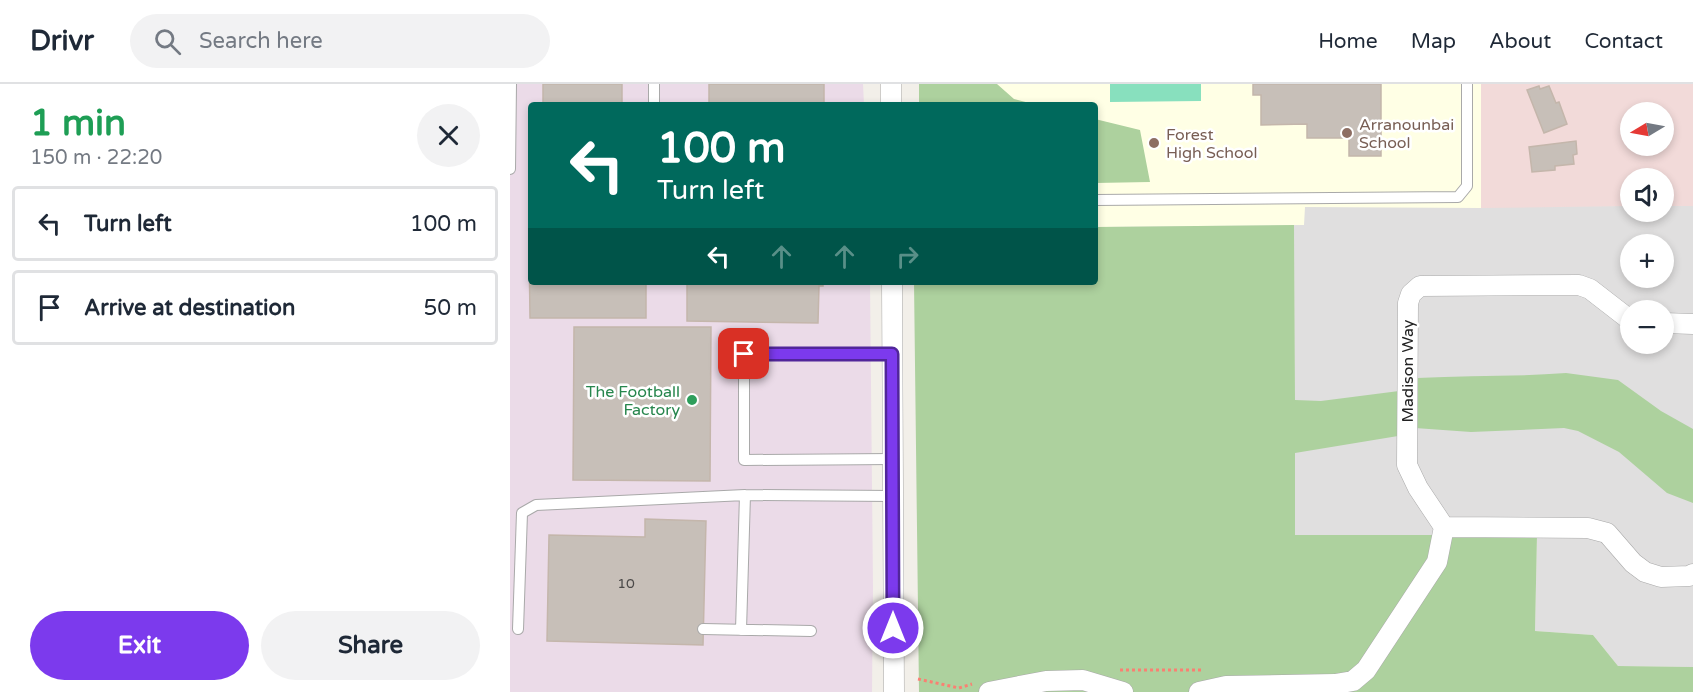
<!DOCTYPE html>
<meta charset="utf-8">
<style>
body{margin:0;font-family:"Varela Round",sans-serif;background:#f2f2f3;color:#1f2937;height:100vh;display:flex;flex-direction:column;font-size:22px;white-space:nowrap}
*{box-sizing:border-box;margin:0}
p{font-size:20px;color:#747a83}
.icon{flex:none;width:33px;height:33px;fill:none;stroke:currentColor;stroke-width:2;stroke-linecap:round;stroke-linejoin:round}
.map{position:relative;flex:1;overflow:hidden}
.drawer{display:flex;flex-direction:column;background:#fff;width:510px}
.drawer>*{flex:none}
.hud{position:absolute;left:18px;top:18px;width:570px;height:183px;border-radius:6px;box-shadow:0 3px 9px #0003;background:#00695c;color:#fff;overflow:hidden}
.needle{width:39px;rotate:260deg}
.fabs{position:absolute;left:1110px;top:18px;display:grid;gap:12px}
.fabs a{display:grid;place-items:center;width:54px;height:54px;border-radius:50%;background:#fff;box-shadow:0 3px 9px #0003;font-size:30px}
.pin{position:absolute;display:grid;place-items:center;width:51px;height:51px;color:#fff;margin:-26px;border-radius:12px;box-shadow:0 3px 9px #0006}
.me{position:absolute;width:66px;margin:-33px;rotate:0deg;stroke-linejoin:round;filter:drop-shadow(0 0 4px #0008)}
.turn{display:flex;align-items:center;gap:21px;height:126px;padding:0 30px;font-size:27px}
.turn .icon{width:78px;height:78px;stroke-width:2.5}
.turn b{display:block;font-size:42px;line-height:51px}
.lanes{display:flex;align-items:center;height:57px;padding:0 30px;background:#0003;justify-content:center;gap:30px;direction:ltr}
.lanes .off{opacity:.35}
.round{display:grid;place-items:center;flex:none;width:63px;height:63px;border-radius:32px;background:#f2f2f3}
.head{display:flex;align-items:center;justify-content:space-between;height:102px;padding:0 30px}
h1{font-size:36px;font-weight:700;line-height:45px;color:#1e9e55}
.button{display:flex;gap:12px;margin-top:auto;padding:12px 30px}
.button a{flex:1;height:69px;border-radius:36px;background:#7c3aed;color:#fff;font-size:24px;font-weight:700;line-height:69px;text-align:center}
.button a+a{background:#f2f2f3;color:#1f2937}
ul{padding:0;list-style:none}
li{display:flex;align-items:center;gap:18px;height:75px;margin:0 12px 9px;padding:0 18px;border:3px solid #e0e1e3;border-radius:6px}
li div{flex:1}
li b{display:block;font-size:22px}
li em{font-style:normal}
header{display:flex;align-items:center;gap:36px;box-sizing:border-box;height:84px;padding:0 30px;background:#fff;border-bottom:2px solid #e0e1e3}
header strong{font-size:28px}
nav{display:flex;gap:33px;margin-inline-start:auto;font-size:21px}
.search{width:420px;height:54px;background:#f2f2f3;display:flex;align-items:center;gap:15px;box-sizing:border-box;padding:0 21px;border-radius:33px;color:#747a83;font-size:22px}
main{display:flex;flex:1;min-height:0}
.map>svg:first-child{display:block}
.residential{fill:#e0dfdf;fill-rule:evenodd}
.commercial{fill:#f2dad9;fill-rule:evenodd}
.industrial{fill:#ebdbe8}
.education{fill:#ffffe5}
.forest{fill:#add19e}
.pitch{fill:#88e0be}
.building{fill:#c7bfb8;stroke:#c4b6ab;stroke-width:1.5}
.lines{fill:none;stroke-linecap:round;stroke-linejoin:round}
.service-casing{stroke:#a9a9a9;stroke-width:12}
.minor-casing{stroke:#a9a9a9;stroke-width:21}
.path{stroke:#fa8072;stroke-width:3;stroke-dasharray:3 3;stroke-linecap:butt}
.service{stroke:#fff;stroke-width:10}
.minor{stroke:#fff;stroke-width:20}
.route-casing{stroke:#51269a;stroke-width:15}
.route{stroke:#7c3aed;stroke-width:10}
.education-dot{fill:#8d6e63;stroke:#fff;stroke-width:2}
.leisure-dot{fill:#2e9e5b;stroke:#fff;stroke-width:2}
.labels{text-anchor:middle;stroke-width:5;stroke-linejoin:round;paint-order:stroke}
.number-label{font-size:14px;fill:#4b4948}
.education-label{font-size:16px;fill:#785e54;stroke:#fff;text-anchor:start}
.street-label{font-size:16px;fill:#222;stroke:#fff}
.leisure-label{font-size:16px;fill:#27864d;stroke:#fff;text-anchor:end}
</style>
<header>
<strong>Drivr</strong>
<div class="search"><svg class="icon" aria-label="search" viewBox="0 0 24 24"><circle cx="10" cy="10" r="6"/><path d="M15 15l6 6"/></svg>Search here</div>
<nav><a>Home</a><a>Map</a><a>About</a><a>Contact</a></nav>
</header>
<main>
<section class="drawer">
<div class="head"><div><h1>1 min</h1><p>150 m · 22:20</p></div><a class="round"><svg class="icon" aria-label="close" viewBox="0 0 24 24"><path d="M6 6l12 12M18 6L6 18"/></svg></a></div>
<ul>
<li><svg class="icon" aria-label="left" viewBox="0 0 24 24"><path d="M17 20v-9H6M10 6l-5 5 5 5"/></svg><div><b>Turn left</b></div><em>100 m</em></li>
<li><svg class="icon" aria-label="arrive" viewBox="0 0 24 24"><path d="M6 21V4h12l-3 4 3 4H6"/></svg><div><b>Arrive at destination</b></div><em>50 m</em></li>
</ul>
<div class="button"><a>Exit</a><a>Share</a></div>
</section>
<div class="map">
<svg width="1183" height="608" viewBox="0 0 1183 608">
<rect width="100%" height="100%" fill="#f2efe9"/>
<path class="residential" d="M1120 122V128H1154V122H1183V583L1108 582 1083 551 1025 547 1027 451 785 452 784 141H794V123ZM1120 160H1154V194H1120ZM1120 226H1154V260H1120Z"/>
<path class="commercial" d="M971 0H1183V122H1154V94H1120V122L971 124ZM1120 28H1154V62H1120Z"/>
<path class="industrial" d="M0 0H353L354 21H21V198H360L363 503 362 608H0Z"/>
<path class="education" d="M409 0H971V124L795 123 794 141 585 143V21H409Z"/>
<path class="forest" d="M409 0H487L504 15 527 21H409Z
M585 35 630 46 640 98 585 99Z
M784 141 785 316 811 317 889 307 888 352 785 369V451H1027L1025 547 1083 551 1108 582 1183 583V608H409L404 198H585V143Z
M1056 289 1108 296 1151 327 1183 345V419L1157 409 1109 368 1068 347 1054 344 961 348 905 344 907 294C957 291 1006 293 1056 289Z"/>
<path class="pitch" d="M600 0H691V17L600 18Z"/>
<path class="building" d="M33 0H112V21H33Z
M199 0H314V21H199Z
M743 0H871V72H839V54H797V40L751 41V11H743Z
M1029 2 1030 5 1039 2 1046 19 1049 18 1057 40 1034 49 1017 6Z
M1066 57 1067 70 1063 71 1064 80 1045 82V86L1022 88 1019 63Z
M19 160H21V198H136V234H20Z
M177 198H313V202H309L308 239 177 237Z
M64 243H201L200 397 63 396Z
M135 435 196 437 193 561 37 557 39 451 135 453Z"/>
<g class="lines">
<g class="service-casing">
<path id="service" d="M144 21V0
M0 85 1 0
M585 116 948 113 957 102V0
M382 270H234V376L383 375
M8 545 12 429 26 421 235 411 383 412
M193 545 301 547
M231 546 235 411"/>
</g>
<g class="minor-casing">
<path id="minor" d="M381 0V21
M382 198 384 608
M1120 236 1080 205 1069 201 910 202 901 210 898 219 897 381 908 404 934 443 1078 444 1097 449 1123 479 1135 488 1151 493 1179 492 1183 490
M1154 239 1183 240
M479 608 536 597 573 596 613 608
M689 608 716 602 825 600 843 597 856 586 927 478 934 443"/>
</g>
<path class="path" d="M610 586H693
M408 595 449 604 462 600"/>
<use href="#service" class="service"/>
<use href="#minor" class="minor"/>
</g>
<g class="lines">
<g class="route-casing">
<path id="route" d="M234 270H382L383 544"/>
</g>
<use href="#route" class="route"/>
</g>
<g class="education-dot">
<circle cx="837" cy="49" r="6"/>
<circle cx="644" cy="59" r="6"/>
</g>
<circle class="leisure-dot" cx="182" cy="316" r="6"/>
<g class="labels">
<g class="number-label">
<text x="116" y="504">10</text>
</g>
<g class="education-label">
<text x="849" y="46">Arranounbai<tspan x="849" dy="18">School</tspan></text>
<text x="656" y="56">Forest<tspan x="656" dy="18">High School</tspan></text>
</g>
<g class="street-label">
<text transform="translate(897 287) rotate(-90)" y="6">Madison Way</text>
</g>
<g class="leisure-label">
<text x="170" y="313">The Football<tspan x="170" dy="18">Factory</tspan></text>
</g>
</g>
</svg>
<div class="fabs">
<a><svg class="needle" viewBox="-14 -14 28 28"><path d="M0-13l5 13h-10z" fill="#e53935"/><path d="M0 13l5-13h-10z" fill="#747a83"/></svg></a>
<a><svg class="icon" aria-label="sound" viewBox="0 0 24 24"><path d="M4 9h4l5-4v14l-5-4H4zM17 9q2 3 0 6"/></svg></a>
<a>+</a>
<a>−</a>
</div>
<div class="pin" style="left:234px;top:270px;background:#d93025"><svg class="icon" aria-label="arrive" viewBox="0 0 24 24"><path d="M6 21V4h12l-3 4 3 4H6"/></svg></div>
<svg class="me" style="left:383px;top:544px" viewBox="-20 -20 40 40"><circle r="17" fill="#7c3aed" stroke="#fff" stroke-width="3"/><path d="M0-11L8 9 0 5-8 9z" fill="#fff"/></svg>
<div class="hud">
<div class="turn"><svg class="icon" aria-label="left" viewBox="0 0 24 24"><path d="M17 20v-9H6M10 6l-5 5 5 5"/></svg><div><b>100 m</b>Turn left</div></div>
<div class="lanes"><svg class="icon" aria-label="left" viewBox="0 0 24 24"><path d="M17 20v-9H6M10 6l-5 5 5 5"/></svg><svg class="icon off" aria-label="ahead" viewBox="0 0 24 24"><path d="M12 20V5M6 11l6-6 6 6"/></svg><svg class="icon off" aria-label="ahead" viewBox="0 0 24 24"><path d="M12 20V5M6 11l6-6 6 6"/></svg><svg class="icon off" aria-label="right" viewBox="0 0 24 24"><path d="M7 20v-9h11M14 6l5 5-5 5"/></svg></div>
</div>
</div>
</main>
